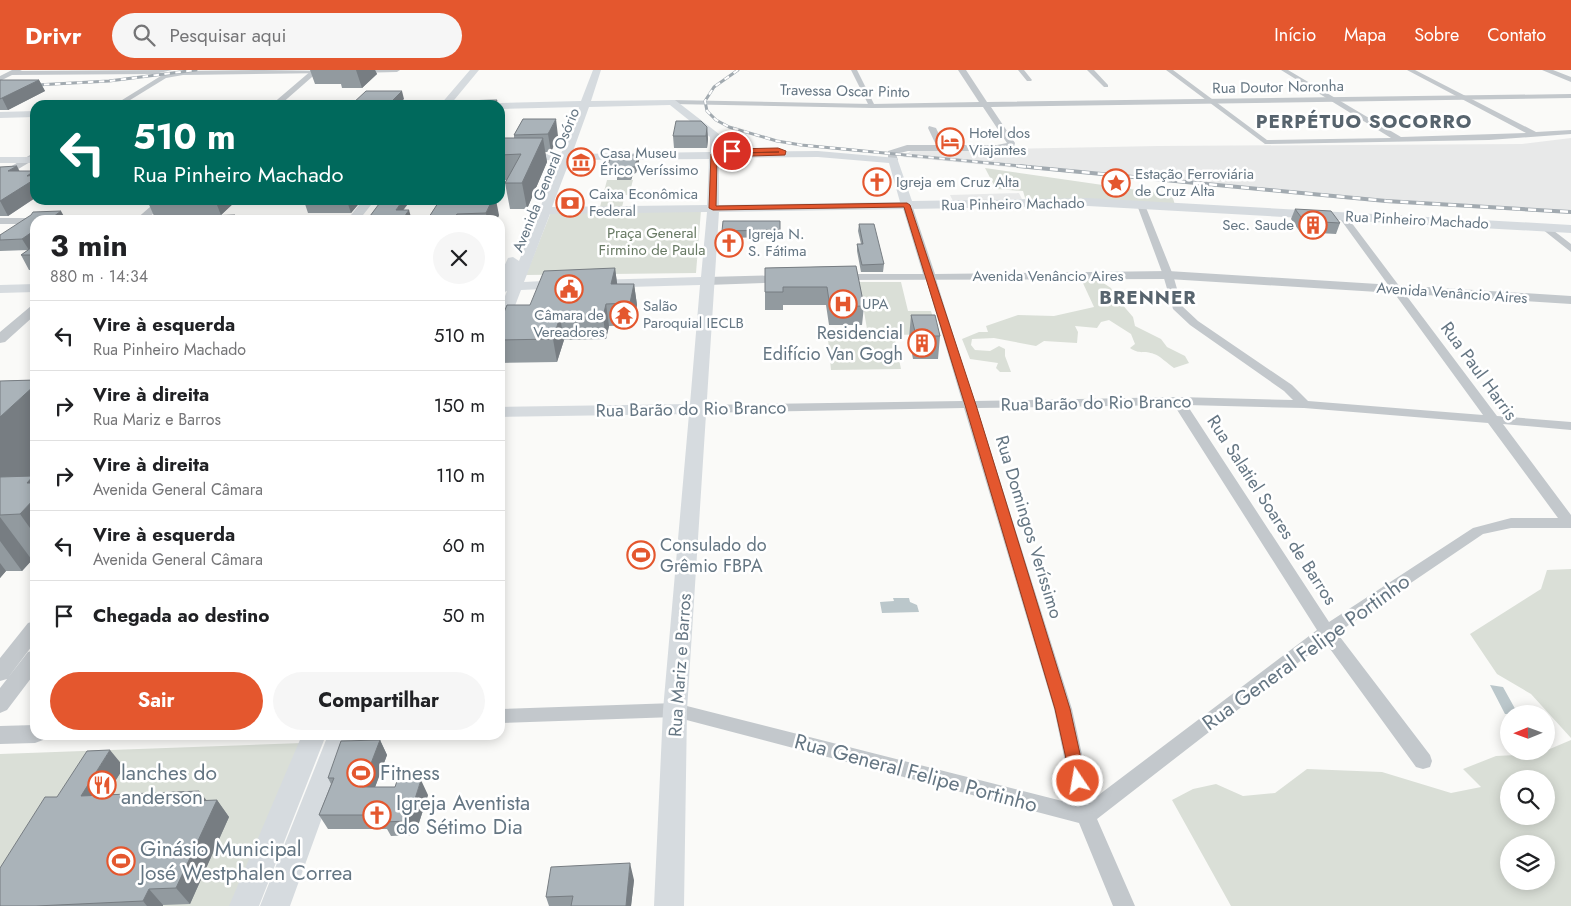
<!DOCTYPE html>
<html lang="pt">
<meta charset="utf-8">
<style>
body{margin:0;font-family:Jost,sans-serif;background:#f6f6f6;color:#202124;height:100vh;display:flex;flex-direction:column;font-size:19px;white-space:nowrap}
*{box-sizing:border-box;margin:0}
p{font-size:16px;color:#757577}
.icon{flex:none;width:28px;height:28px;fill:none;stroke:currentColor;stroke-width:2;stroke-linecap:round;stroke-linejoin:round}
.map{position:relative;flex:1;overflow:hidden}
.drawer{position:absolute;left:30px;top:145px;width:475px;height:525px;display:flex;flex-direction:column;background:#fff;border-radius:15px;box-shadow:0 2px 12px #0003}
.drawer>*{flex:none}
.guide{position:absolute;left:30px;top:30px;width:475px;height:105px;border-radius:15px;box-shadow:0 2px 12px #0003;background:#00695c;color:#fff;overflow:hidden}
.needle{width:32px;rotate:269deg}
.tools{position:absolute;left:1500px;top:635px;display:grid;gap:10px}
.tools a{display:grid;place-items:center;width:55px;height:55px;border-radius:50%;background:#fff;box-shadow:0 2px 12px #0003;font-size:25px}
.pin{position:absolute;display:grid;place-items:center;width:42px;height:42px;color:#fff;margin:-21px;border:2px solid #fff;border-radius:50%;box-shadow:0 1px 5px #0007}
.me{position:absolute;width:55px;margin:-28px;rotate:348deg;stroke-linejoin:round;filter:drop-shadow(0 0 4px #0008)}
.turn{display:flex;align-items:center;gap:18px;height:105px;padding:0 20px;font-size:22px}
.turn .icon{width:65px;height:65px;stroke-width:2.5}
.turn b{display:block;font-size:35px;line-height:42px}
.round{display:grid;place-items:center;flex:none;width:52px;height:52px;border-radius:26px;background:#f6f6f6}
.head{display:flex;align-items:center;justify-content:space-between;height:85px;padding:0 20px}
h1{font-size:30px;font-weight:700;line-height:38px}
.primary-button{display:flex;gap:10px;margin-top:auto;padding:10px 20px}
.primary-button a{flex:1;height:58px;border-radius:30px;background:#e4572e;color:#fff;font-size:20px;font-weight:700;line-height:58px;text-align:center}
.primary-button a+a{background:#f6f6f6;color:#202124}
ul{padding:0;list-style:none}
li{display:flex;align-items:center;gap:15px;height:70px;padding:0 20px;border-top:1px solid #e0e0e0}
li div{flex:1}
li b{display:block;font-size:19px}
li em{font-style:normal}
header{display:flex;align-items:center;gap:30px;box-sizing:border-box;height:70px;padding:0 25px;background:#e4572e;color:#fff}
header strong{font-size:24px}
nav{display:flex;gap:28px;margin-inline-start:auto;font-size:18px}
.search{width:350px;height:45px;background:#f6f6f6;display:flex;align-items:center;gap:12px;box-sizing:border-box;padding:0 18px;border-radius:28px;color:#757577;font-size:19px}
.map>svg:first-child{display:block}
.built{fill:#e8e9e9}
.green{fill:#dadfd7;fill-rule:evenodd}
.water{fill:#bbc7cb}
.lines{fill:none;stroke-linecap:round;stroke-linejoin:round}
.minor{fill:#c3c8cc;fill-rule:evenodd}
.tertiary{fill:#c3c8cc;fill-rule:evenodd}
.secondary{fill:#d6dbdf;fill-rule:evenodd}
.rail-far1-casing{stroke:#a2aab0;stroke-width:3}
.rail-casing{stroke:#a2aab0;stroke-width:4}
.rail-far1{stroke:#fff;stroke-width:2;stroke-dasharray:5.5;stroke-linecap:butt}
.rail{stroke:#fff;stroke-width:2.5;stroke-dasharray:8;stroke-linecap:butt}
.wall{fill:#929a9f}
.shaded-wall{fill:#777d82}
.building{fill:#aab3b9;stroke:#777d82}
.route{fill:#e4572e;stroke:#94391e}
.labels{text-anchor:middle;stroke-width:5;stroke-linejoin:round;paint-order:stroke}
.far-street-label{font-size:15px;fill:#657683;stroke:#fff}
.far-poi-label{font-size:15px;fill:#657683;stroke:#fff;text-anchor:start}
.far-park-label{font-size:15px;fill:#687a64;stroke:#fff}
.poi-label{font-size:18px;fill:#657683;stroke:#fff;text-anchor:end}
.street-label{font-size:18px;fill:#657683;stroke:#fff}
.far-district-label{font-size:19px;font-weight:bold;letter-spacing:1px;fill:#57646e;stroke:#fff}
.near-street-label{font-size:21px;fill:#657683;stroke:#fff}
.near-poi-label{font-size:21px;fill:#657683;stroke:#fff;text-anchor:start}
</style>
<header>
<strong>Drivr</strong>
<div class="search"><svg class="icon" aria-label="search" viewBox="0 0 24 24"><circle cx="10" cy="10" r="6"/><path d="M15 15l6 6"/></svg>Pesquisar aqui</div>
<nav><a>Início</a><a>Mapa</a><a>Sobre</a><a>Contato</a></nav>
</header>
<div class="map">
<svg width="1571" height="836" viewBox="0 0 1571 836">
<rect width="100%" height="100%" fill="#fafaf8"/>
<path class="built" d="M1571 68V144L1387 133 903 87 911 81 1158 76 1522 74Z
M1019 123 1022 129 953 131 950 125Z"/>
<path class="green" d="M985 98 1172 125 1175 135 1026 131 1023 121 996 119Z
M607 110H633L629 125H625L622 137H600Z
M701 140 696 203 526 205 551 142Z
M1097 209 1111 218 1115 226 1133 247 1135 256 1161 269 1167 277 1185 286 1189 293 1174 298C1168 294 1159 285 1154 284 1144 280 1140 285 1130 278L1135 274 1131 264 1109 250 1101 252 1097 258 1075 256 1078 262 1077 273 1044 271 1036 276 994 268 972 269 971 275 975 280 990 281 999 276 1005 279V286L1011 302H1000L996 298 998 293 970 289 962 269 979 262H988L986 256 1018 245 1054 246 1094 237 1082 211Z
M859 212H901L908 241H931L938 264 894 265 901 299 831 300 827 259H867Z
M1571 499V668L1531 624 1497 604 1470 564 1541 519 1547 500Z
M1571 670V836H1231L1172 730 1193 719 1216 714 1243 726 1275 723 1307 699 1382 702 1451 723 1481 717 1463 699 1496 686 1538 684ZM1509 709H1546V746H1509ZM1509 774H1546V811H1509Z
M302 673 233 836H0V684Z"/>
<path class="water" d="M893 528H909L910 532 917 535 919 542 882 543 880 532 894 531Z
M1490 615 1503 617 1518 644H1505Z"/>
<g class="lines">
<path class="minor" d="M172 0 155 4 11 5 8 3 11 1Z
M264 0 331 1 328 3 183 5 166 8 122 35H114L164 4 183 1Z
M355 0H400L397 2 357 3Z
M851 0H857L875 36 874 37 869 36Z
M1018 0H1024L1032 10 1031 11H1027Z
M1087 0H1094L1108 15V17H1104Z
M1166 0H1173L1267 70 1391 68 1281 0H1288L1401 67 1526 63 1407 0H1415L1536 62 1571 60V64L1489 70 1265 74Z
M929 56 936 58 945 77 944 79 937 77 928 58Z
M1141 132 1145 135 1173 205 1182 236 1198 251 1292 315 1308 331 1483 345 1338 146 1342 143 1345 144 1497 346 1571 352V360L1503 354 1571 445V458H1511L1483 464 1337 563 1430 685 1432 691 1430 697 1423 699 1416 697 1325 572 1097 749 1135 836H1113L1079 753 675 647 500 653V639L675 633 1074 734 1054 639 964 338 699 343 693 339 699 335 962 331 925 206 930 203 935 206 974 331 1178 327 1293 330 1284 321 1190 255 1173 239 1163 205 1137 135ZM1174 335 1317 560 1092 730 1072 639 977 338ZM1187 335 1304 338 1488 353 1558 448H1511L1473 458 1329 552Z
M141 146 144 147 145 150H68L72 147Z
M0 148H35L39 150H35V154H0Z
M1545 154 1571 174V182L1542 159 1540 157Z"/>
<path class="tertiary" d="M12 0H22L0 11V6Z
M312 0H320L280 35H271Z
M958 0H966L987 32 1571 24V28L991 37 1015 73 1014 77 997 81H908L896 84 898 90 893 93 888 90V81L907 75H997L1007 73 983 37 872 38 672 34 668 32 672 30 872 34 979 32Z
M1542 0H1553L1571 7V12Z
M35 82V89L0 110V103Z
M158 130H169L146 150H135Z
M907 132 912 135 935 204 1168 201 1571 226V234L1168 209 833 210 831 208 833 206 837 204H923L902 135Z
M787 205 793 209 791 212 707 215 701 211 707 207Z
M35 235V245L5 272 0 273V262L31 236Z
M35 551V572L7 609 0 611V588L28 553Z
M35 580V603L7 640 0 643V618L28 582Z
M35 655V665H45L43 670 35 673 0 674V656Z"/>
<path class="secondary" d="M470 0H479L450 35H440Z
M593 0H601L591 31 675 30 719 64 718 82 818 81 897 88 912 131 1088 128 1571 155V163L1088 136 719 142 687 640 684 836H654L663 640 689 344 500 347V337L690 334 700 215 593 218 586 214 593 210 701 207 707 142 550 144 524 212 563 210 570 214 563 218 521 220 507 257 505 260 500 261V239L507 221 500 224V205L508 188 513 187 519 191 559 90 500 91V85L561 84 579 37 500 39V35H496L500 33 581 31ZM670 35 710 67V82L572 84 589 37ZM818 87 889 93 900 132 719 135V88ZM709 89 707 135 552 137 570 90Z
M35 41V47L0 48V42Z
M0 87H35V93H0Z
M363 130H375L359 150H347Z
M35 214V222L0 223V215Z
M302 665H326L259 836H229Z
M328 665H352L290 836H260Z"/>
<g class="rail-far1-casing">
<path id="rail-far1" d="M738 0 714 17 705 31 707 41 716 50 729 57 777 71 801 75 1031 97
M0 17 109 11 196 0"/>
</g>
<g class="rail-casing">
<path id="rail" d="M1018 96 1386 131 1571 142"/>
</g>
<use href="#rail-far1" class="rail-far1"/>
<use href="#rail" class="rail"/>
</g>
<path class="wall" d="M310 0H375L377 4 362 18H342L341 14H315Z
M0 10H39L45 21 8 40H0Z
M523 49 558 66 551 82H545L547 92 527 139H510L505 113 506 110H500V68H514V65Z
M707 57 708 69 707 78H674L673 66Z
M639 91 636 103 633 104 631 110H617V104L608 105 607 98Z
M0 97 19 101 35 102V128L8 146H0Z
M147 130H237L221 145 154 146Z
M309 130H362L351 143H308L305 134Z
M440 130 499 145 497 150H427Z
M1295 139 1340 153 1336 164 1300 162 1291 149Z
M35 150V200H29L21 185 28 180 0 181V165Z
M780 151V167L722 168V161Z
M859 154 884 194 883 202H861L857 181V174H861L858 161Z
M856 196 864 236 862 255H829L826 235H783V240H765V198Z
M615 198 617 214H634L637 235 633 255 609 256 606 269 564 270 557 292 500 293V252L530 235Z
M911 245 940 266 938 289H913L909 268Z
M35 310V401L29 407 35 409V490H32L22 501H6L0 508V311Z
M380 670 387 685 375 717 428 725 415 765 391 766 387 759H328L319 745 331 714 328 708Z
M124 697 107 724 207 731 217 730 229 747 190 834 163 835V836H0L57 727Z
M634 810 631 836H549L546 827Z"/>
<path class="shaded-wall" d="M356 0H375L377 4 362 18Z
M39 10 45 21 8 40 2 28Z
M402 21 404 29 398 35 390 33Z
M497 30 498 35H494Z
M556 49 558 66 551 82 548 64Z
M707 57 708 69 707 78 706 66Z
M543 68 547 92 527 139 522 113Z
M638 85 639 91 636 103 635 97Z
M17 96 24 110 8 101Z
M632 97 633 104 631 110V103Z
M34 101 35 102V128L8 146 0 131 27 106Z
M215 130H237L221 145Z
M351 130H362L351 143 348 134Z
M403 130H411L398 147 396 140Z
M492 130H496L499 145 497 150H487L486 143Z
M409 140 411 147 409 150H402Z
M61 141 66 150H49Z
M457 144 459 150H453Z
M235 145 237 150H230Z
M35 160V175L29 180 22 169Z
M615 198 618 220 611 214Z
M634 214 637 235 633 255 630 233Z
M606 234 609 256 606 269 603 247Z
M560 247 564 270 557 292 553 269Z
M35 315V401L0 437V347Z
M33 406 35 409V424L27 413Z
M35 428V465L20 444Z
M0 447 32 490 22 501 0 471Z
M0 493 6 501 0 508Z
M380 670 387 685 370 731 362 717Z
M110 680 124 697 96 742 81 726Z
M421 710 428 725 415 765 408 751Z
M199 721 212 737 194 731Z
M217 730 229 747 190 834 176 818Z
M630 793 634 810 631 836H626Z
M149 819 163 835V836H147L143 831Z"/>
<path class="building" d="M0 10H39L2 28 0 29Z
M366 21H402L390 33 497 30 494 35H300L301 34H352Z
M523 49H556L548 64 514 65Z
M676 51H701L707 57 706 66H673Z
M500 68H543L522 113H505L521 84 500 85Z
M611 85H638L635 97H632L631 103H616L618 98H607Z
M17 96 8 101H34L27 106 35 105V109L0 131V97Z
M309 130H351L348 134H305Z
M382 130H403L396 140H409L402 150H367Z
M440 130H492L486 143 457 144 453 150H427Z
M1295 139 1331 141 1340 153 1304 151Z
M61 141 49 150H35V160L22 169 0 170V165L31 145 33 142Z
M235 145 230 150H201L206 146Z
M723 151H780V160L722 161Z
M859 154H874L884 194 862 195 857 174H863Z
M35 175V185H21Z
M856 196 864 236 830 237 827 217H783V222H765V198Z
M615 198 611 214H634L630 233 606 234 603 247H560L553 269 500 270V252L507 235H530L544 201Z
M911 245H935L940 266H916Z
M35 310V315L0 347V311Z
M33 406 27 413H35V428L20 444 0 445V407Z
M380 670 362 717H395L397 711 421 710 408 751 384 752 386 745H319L334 708H328L341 671Z
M110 680 81 726 199 721 194 731 217 730 176 818 149 819 143 831 36 836H0V798L45 727H57L87 681Z
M630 793 626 836H571L573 826 546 827 551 797Z"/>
<path class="route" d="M778 78 786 81 785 85 717 87 716 136 907 133 910 135 976 335 1070 639 1086 711 1084 716 1078 718 1073 716 1071 711 1055 639 965 335 904 137 713 140 709 138 711 84 779 82 732 83 729 81 732 79Z"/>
<defs>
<g id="hotel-ring" transform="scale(1.4375)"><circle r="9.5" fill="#fff" stroke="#e4572e" stroke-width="1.5"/><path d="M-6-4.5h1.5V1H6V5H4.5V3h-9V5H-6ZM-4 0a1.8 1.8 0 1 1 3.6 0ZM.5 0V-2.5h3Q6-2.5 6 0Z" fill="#e4572e"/></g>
<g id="museum-ring" transform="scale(1.4375)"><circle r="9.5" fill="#fff" stroke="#e4572e" stroke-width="1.5"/><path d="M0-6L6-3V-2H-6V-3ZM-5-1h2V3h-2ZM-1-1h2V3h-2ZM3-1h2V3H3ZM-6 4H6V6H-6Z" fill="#e4572e"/></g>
<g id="church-ring" transform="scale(1.4375)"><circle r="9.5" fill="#fff" stroke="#e4572e" stroke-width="1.5"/><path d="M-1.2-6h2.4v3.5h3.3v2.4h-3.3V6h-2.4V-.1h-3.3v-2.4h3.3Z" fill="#e4572e"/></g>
<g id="sight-ring" transform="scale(1.4375)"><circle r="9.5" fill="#fff" stroke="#e4572e" stroke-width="1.5"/><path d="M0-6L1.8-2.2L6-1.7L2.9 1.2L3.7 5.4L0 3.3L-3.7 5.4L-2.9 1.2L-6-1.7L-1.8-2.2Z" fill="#e4572e"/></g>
<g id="bank-ring" transform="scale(1.4375)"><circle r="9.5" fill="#fff" stroke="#e4572e" stroke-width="1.5"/><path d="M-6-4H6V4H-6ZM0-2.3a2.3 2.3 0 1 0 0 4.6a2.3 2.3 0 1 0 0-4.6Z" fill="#e4572e"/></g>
<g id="building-ring" transform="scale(1.4375)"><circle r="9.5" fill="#fff" stroke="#e4572e" stroke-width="1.5"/><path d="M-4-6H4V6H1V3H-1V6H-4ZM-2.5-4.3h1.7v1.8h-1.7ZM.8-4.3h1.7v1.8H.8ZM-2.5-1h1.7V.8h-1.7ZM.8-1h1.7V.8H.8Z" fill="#e4572e"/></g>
<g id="civic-ring" transform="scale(1.4375)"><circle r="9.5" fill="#fff" stroke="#e4572e" stroke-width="1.5"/><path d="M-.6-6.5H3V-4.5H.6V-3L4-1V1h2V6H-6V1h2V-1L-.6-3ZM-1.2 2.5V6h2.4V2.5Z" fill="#e4572e"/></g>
<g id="hospital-ring" transform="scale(1.4375)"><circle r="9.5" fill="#fff" stroke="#e4572e" stroke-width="1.5"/><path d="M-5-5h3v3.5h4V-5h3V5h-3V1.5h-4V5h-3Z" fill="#e4572e"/></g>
<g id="temple-ring" transform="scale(1.4375)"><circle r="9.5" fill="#fff" stroke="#e4572e" stroke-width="1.5"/><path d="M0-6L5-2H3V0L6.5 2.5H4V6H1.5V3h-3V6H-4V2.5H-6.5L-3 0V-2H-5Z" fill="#e4572e"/></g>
<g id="stadium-ring" transform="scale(1.4375)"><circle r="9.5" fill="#fff" stroke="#e4572e" stroke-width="1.5"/><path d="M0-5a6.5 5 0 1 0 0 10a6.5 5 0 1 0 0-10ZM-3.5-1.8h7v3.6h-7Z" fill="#e4572e"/></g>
<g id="restaurant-ring" transform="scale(1.4375)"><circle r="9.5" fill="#fff" stroke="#e4572e" stroke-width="1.5"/><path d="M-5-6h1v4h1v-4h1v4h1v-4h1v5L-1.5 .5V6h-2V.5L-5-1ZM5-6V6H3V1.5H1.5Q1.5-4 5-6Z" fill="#e4572e"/></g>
</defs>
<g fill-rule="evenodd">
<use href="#hotel-ring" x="950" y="72"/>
<use href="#museum-ring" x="581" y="92"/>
<use href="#church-ring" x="877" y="112"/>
<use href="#sight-ring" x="1116" y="113"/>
<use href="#bank-ring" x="570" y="133"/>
<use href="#building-ring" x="1313" y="155"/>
<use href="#church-ring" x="729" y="173"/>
<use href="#civic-ring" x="569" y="219"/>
<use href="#hospital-ring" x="843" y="234"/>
<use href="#temple-ring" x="624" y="245"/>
<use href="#building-ring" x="922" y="273"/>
<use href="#stadium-ring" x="641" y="485"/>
<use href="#stadium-ring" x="361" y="703"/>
<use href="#restaurant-ring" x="102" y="715"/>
<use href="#church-ring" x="377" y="745"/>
<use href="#stadium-ring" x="121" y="791"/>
</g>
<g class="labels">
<g class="far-street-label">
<text transform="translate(1278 17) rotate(-1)" y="5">Rua Doutor Noronha</text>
<text transform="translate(845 21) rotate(1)" y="5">Travessa Oscar Pinto</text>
<text transform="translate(546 110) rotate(-68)" y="5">Avenida General Osório</text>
<text transform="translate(1013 134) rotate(-1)" y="5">Rua Pinheiro Machado</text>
<text transform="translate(1417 150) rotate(3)" y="5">Rua Pinheiro Machado</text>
<text x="1048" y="211">Avenida Venâncio Aires</text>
<text transform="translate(1452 223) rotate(4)" y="5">Avenida Venâncio Aires</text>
</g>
<g class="far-poi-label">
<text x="969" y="68">Hotel dos<tspan x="969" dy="17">Viajantes</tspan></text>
<text x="600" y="88">Casa Museu<tspan x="600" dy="17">Érico Veríssimo</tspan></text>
<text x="1135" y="109">Estação Ferroviária<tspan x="1135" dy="17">de Cruz Alta</tspan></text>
<text x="896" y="117">Igreja em Cruz Alta</text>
<text x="589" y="129">Caixa Econômica<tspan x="589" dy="17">Federal</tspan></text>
<text x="1294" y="160" text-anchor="end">Sec. Saude</text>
<text x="748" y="169">Igreja N.<tspan x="748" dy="17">S. Fátima</tspan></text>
<text x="862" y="239">UPA</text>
<text x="643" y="241">Salão<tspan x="643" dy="17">Paroquial IECLB</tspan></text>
<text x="569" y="250" text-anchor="middle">Câmara de<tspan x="569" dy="17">Vereadores</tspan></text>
</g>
<g class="far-park-label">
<text x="652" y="168">Praça General<tspan x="652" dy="17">Firmino de Paula</tspan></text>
</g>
<g class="poi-label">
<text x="903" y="269">Residencial<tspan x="903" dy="21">Edifício Van Gogh</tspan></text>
<text x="660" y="481" text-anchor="start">Consulado do<tspan x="660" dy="21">Grêmio FBPA</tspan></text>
</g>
<g class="street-label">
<text transform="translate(1479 301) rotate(54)" y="6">Rua Paul Harris</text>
<text transform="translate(1096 333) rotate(-1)" y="6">Rua Barão do Rio Branco</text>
<text transform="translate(691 339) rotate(-1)" y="6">Rua Barão do Rio Branco</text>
<text transform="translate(1272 440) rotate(57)" y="6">Rua Salatiel Soares de Barros</text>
<text transform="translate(1029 457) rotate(73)" y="6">Rua Domingos Veríssimo</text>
<text transform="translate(680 595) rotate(-86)" y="6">Rua Mariz e Barros</text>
</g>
<g class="far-district-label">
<text x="1364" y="58">PERPÉTUO SOCORRO</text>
<text x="1148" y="234">BRENNER</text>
</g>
<g class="near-street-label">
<text transform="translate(1306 582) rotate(-36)" y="7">Rua General Felipe Portinho</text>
<text transform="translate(916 703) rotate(15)" y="7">Rua General Felipe Portinho</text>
</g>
<g class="near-poi-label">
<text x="121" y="710">lanches do<tspan x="121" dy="24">anderson</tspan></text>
<text x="380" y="710">Fitness</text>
<text x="396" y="740">Igreja Aventista<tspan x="396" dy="24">do Sétimo Dia</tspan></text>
<text x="140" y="786">Ginásio Municipal<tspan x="140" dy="24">José Westphalen Correa</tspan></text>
</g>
</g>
</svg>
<div class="tools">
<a><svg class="needle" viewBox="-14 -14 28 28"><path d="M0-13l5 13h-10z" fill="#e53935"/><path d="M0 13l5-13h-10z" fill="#757577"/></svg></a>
<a><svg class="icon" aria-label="search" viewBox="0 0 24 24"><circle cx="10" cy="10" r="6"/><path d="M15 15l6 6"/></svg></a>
<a><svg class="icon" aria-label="layers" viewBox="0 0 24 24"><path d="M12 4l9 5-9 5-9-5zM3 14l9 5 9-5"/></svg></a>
</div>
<div class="pin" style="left:732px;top:81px;background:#d93025"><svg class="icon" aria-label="arrive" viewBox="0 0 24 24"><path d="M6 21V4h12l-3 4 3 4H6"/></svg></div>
<svg class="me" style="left:1078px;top:711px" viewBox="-20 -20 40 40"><circle r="17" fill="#e4572e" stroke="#fff" stroke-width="3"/><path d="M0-11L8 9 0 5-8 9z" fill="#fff"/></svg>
<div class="guide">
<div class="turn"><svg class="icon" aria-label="left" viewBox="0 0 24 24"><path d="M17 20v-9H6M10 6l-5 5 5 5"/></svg><div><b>510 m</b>Rua Pinheiro Machado</div></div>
</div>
<section class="drawer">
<div class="head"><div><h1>3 min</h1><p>880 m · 14:34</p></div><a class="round"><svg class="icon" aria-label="close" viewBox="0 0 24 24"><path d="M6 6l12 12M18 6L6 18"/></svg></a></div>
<ul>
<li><svg class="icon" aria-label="left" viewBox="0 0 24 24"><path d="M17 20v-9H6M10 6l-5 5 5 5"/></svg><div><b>Vire à esquerda</b><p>Rua Pinheiro Machado</p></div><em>510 m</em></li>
<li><svg class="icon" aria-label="right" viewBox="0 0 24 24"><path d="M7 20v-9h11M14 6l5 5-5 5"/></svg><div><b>Vire à direita</b><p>Rua Mariz e Barros</p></div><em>150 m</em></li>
<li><svg class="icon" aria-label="right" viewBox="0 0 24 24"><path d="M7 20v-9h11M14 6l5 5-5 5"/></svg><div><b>Vire à direita</b><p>Avenida General Câmara</p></div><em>110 m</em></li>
<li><svg class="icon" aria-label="left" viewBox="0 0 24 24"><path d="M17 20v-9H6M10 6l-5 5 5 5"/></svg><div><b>Vire à esquerda</b><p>Avenida General Câmara</p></div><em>60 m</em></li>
<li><svg class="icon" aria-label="arrive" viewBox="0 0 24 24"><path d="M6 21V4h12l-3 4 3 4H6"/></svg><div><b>Chegada ao destino</b></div><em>50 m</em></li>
</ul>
<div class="primary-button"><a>Sair</a><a>Compartilhar</a></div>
</section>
</div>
